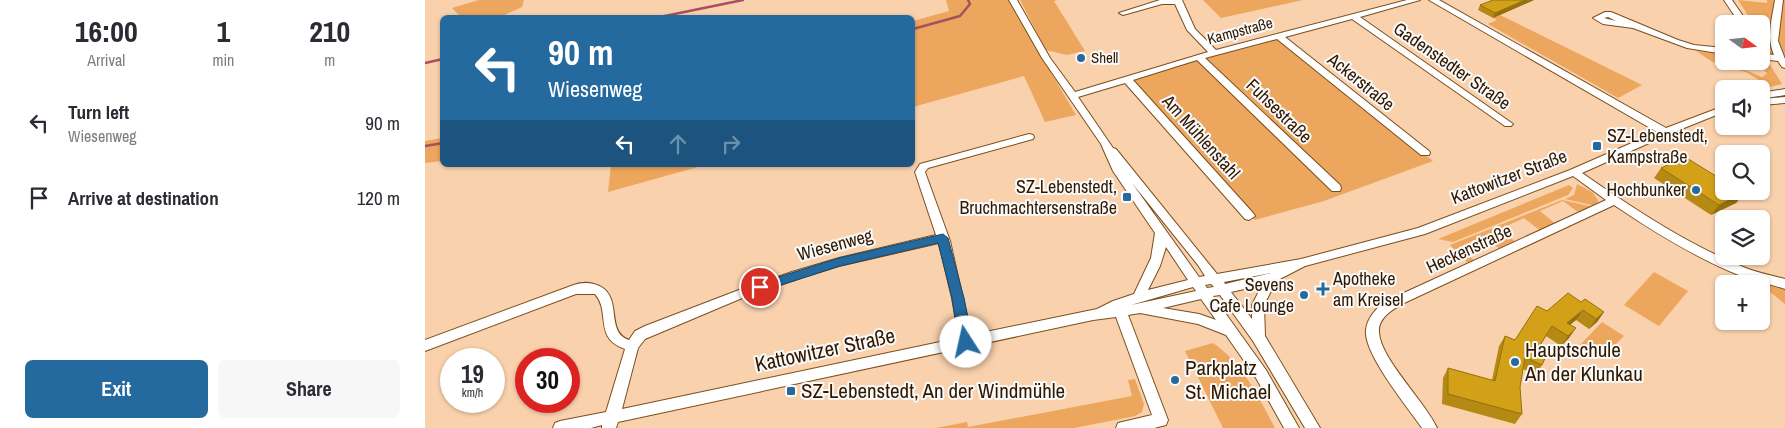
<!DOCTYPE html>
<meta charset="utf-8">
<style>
body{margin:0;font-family:"Archivo Narrow",sans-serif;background:#f7f7f7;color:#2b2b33;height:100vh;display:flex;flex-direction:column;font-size:19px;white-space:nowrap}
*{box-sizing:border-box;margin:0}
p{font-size:16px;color:#7c7c81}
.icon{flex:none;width:28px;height:28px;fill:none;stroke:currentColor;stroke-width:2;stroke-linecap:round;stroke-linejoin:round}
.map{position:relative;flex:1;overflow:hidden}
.drawer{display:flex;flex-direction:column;background:#fff;width:425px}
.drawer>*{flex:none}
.banner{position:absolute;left:15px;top:15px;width:475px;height:152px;border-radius:8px;box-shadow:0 1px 4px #0004;background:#246a9f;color:#fff;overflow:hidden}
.needle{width:32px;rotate:105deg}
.buttons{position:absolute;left:1290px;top:15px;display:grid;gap:10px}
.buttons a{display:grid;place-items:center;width:55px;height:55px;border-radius:8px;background:#fff;box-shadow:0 1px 4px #0004;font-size:25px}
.speed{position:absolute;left:15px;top:348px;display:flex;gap:10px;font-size:25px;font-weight:700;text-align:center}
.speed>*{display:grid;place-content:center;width:65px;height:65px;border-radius:50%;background:#fff;box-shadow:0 1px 4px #0004;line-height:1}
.speed small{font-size:12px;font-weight:400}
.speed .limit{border:8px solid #d22;background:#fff;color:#111}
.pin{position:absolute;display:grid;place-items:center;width:42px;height:42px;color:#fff;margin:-21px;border:2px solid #fff;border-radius:50%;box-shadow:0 1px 5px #0007}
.me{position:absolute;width:55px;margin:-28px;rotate:350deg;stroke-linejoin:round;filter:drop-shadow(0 0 4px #0008)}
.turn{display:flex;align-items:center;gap:18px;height:105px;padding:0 25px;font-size:22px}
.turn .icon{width:65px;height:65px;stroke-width:2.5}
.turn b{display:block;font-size:35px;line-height:42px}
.lanes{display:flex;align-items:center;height:48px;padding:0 25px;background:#0003;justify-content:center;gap:25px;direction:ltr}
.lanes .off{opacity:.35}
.eta{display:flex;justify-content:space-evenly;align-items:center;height:85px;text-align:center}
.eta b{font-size:30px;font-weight:700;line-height:35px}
.cta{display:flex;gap:10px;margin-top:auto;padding:10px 25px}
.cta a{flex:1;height:58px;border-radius:8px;background:#246a9f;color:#fff;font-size:20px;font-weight:700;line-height:58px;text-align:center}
.cta a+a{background:#f7f7f7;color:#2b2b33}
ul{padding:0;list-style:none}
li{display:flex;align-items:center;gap:15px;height:75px;padding:0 25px}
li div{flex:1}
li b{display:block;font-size:19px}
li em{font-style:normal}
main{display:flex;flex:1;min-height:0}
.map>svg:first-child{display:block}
.green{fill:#eda65d}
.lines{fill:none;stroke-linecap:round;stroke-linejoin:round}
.stream{stroke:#a8505e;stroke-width:2.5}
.minor-casing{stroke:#7b4e1c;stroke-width:2}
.minor{fill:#fff;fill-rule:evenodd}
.wall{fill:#b58a14}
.shaded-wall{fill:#947110}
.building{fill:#d3a117;stroke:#947110}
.route{fill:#246a9f;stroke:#174567}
.poi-dot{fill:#246a9f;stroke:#fafafa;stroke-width:2}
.labels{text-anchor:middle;stroke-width:4;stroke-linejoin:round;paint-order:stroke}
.far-street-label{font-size:15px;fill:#311900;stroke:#fafafa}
.far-poi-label{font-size:15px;fill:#311900;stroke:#fafafa;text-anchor:start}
.street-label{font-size:18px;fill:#311900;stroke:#fafafa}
.poi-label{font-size:18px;fill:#311900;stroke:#fafafa;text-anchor:end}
.near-street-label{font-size:21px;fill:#311900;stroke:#fafafa}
.near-poi-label{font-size:21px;fill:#311900;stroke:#fafafa;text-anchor:start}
</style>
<main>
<section class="drawer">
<div class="eta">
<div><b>16:00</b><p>Arrival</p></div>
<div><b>1</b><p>min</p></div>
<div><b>210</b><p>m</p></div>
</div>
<ul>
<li><svg class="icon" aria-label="left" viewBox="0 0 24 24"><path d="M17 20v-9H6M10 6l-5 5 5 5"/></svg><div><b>Turn left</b><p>Wiesenweg</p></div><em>90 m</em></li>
<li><svg class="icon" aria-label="arrive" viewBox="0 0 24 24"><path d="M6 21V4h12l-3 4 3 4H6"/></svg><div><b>Arrive at destination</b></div><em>120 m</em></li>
</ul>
<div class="cta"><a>Exit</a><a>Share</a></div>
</section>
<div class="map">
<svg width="1360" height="428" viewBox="0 0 1360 428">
<rect width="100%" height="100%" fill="#f9d1ac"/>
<path class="green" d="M54 0H99L97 7 75 17H36L27 8Z
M521 0H583L651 115 620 122 599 76 488 107V21L524 11Z
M595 0H632L629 1 660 51 642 55 621 50Z
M778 0H878L796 18Z
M1313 0 1342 3V0H1360V61C1335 52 1336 49 1336 24H1322L1324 17Z
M1075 15 1217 85 1193 98 1063 24 1072 20 1068 18Z
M853 36 1008 161 899 201 830 220 824 216 703 80Z
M1271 51 1299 54V59L1294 57 1289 60 1303 66 1306 64 1337 77 1342 73 1339 71 1341 69 1329 62 1326 64 1312 61 1342 60 1357 84 1345 87 1321 72 1300 67 1286 61Z
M17 138V161L0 163V141Z
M186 165H280L183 192Z
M1152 184 1167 192 1173 200 1171 206 1140 199 1149 195Z
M1144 185 1148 188 1143 195 1028 242 1013 239Z
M1137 200 1169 207 1156 214 1138 201 1115 211 1132 225 1117 232 1099 218 1075 229 1092 243 1076 250 1059 236 1034 247 1051 262 1045 265 1025 245Z
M1229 272 1263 291 1234 326 1199 305Z
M1320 272 1360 284V304Z
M1177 322 1199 336 1176 359 1155 345Z
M788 343C818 364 833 396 850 428H798L760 351Z
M710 379 719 404 717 412 710 416 649 428H511L542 422 543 427 707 396 703 380Z"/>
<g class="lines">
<path class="stream" d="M230 18 318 0
M488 29 535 16 545 4 543 0
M0 63 18 59
M0 146 18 143"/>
<g class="minor-casing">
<path id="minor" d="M584 0H592L625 58 650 92 783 52 762 30 750 4H737L698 15 694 13 735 0H757L770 29 791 50 982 0H995L935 17 1088 124 1086 126H1080L927 19 860 37 1004 151 1005 153 1004 155H996L852 39 780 58 915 185 916 188 915 191H907L772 60 708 80 828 213 830 216 824 220 820 219 700 83 653 97 688 148 691 149 792 274 876 259 993 228 1145 170 1232 132 1004 0H1014L1241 128 1299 106V112L1244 134 1157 173C1209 209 1263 245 1323 269 1335 273 1348 276 1360 279V289C1345 284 1330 281 1316 276 1271 258 1229 232 1189 205L977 304C967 310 953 318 954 332 955 359 1000 401 1012 428H997C983 408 938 353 941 330 942 319 949 312 957 303L1181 200 1148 176 1000 234 880 266 851 281 839 305 840 336 895 428H880L828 341 795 295 788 296 841 370 874 428H859L831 378 801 335 773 324 715 313 703 315 743 420 741 425 729 428H691L693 423 727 415 691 317 668 320 193 422 191 428H177V425L166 428H128L130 423 135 421 181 412 200 349C168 338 186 312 170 294H151L0 351V340L146 286C153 283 162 282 169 284 201 293 178 331 204 340L210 331 220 326 314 290 367 272 414 258 511 235 490 172 495 164 604 134 608 135 609 137 608 139 503 168 500 172 525 241 546 335 672 309 688 301 709 294 726 258 730 233 688 171 676 144 617 58ZM707 183 773 265 780 276 774 277ZM514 243 527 298 534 338 197 409 213 348 220 339 322 296 375 278 414 266ZM741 247 763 280 723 290 735 266ZM846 273 800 284 799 282ZM786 284 789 287 782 288 780 285ZM837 285 827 305V319L806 292ZM768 287 771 291 706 305ZM776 299 791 320 774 314 738 308Z
M1299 0H1307L1320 19 1319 21H1313Z
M1350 0H1358L1353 41 1360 59V68L1357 67 1353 61 1336 59V53L1349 55C1341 37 1347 19 1350 0Z
M1180 12H1186L1253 40 1269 45 1299 48V54L1262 48 1208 28 1178 24 1168 18ZM1183 17 1191 21 1179 18Z
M1360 89V95L1336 99V93Z
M1360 97V103L1336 105V99Z"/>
</g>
<use href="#minor" class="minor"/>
</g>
<path class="wall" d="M1109 0 1068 18 1053 10 1055 5Z
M1236 168 1319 193 1311 203 1286 215 1229 178Z
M1156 302 1179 312 1172 322 1164 329 1151 320 1145 325 1144 338 1136 346 1121 336 1112 350 1117 365 1111 375 1098 369 1095 387 1097 414 1090 424 1017 404 1018 378 1023 368 1067 380 1074 346 1080 336 1090 340 1122 311Z"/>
<path class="shaded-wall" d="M1100 0H1109L1068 18 1070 13Z
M1319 193 1311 203 1286 215 1294 205Z
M1158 310 1151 320 1135 333 1142 323Z
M1179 312 1172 322 1164 329 1171 319Z
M1151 328 1144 338 1136 346 1143 336Z"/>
<path class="building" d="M1068 0H1100L1070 13 1055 5Z
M1260 157 1299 181V191H1316L1319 193 1294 205 1236 168Z
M1143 293 1156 302 1160 299 1179 312 1171 319 1158 310 1142 323 1151 328 1143 336 1127 326 1112 350 1122 354 1117 365 1100 357 1095 387 1097 414 1023 394V368L1070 381 1080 336 1090 340 1112 306 1122 311Z"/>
<path class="route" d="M518 234 523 238 539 298 548 342 546 346 541 348 536 346 534 342 527 298 513 243 415 266 335 292 331 291 329 287 331 284 414 258Z"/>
<g class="poi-dot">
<circle cx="656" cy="58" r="5"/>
<rect x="1167" y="141" width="10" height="10" rx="2.5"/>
<circle cx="1271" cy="190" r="5"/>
<rect x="697" y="192" width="10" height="10" rx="2.5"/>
<path d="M895.5 281.5h5v5h5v5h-5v5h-5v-5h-5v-5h5z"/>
<circle cx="879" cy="295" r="5"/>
<circle cx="1090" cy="362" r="5"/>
<circle cx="750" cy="380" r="5"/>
<rect x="361" y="386" width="10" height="10" rx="2.5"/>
</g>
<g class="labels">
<g class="far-street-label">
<text transform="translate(815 31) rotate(-15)" y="5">Kampstraße</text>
</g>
<g class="far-poi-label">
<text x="666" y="63">Shell</text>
</g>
<g class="street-label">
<text transform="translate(1027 66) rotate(35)" y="6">Gadenstedter Straße</text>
<text transform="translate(936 82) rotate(39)" y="6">Ackerstraße</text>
<text transform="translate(854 111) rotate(44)" y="6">Fuhsestraße</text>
<text transform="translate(776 137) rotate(48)" y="6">Am Mühlenstahl</text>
<text transform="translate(1084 177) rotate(-21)" y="6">Kattowitzer Straße</text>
<text transform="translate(410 245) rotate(-15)" y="6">Wiesenweg</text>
<text transform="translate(1044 249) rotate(-25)" y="6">Heckenstraße</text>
</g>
<g class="poi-label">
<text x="1182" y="142" text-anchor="start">SZ-Lebenstedt,<tspan x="1182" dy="21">Kampstraße</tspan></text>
<text x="692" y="193">SZ-Lebenstedt,<tspan x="692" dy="21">Bruchmachtersenstraße</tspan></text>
<text x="1261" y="196">Hochbunker</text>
<text x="908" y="285" text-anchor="start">Apotheke<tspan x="908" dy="21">am Kreisel</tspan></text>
<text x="869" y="291">Sevens<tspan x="869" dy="21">Cafe Lounge</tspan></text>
</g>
<g class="near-street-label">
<text transform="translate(400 350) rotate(-12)" y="7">Kattowitzer Straße</text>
</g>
<g class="near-poi-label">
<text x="1100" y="357">Hauptschule<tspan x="1100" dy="24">An der Klunkau</tspan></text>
<text x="760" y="375">Parkplatz<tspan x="760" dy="24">St. Michael</tspan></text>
<text x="376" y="398">SZ-Lebenstedt, An der Windmühle</text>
</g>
</g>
</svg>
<div class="buttons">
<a><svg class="needle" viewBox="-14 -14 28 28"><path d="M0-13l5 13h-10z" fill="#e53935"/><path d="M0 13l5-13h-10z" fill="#7c7c81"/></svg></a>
<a><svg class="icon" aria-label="sound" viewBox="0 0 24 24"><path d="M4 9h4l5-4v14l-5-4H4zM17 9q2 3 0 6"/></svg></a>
<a><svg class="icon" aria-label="search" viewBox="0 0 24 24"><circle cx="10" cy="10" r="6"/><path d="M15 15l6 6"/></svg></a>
<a><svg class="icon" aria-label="layers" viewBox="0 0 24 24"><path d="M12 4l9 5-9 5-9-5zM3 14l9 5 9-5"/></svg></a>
<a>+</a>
</div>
<div class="speed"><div>19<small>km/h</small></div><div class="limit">30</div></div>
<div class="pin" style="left:335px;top:287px;background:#d93025"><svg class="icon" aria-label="arrive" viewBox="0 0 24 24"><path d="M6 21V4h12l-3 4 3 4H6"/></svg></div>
<svg class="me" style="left:541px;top:342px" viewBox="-20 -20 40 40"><circle r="19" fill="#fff"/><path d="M0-13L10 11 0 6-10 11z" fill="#246a9f"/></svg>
<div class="banner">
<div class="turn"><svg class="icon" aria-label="left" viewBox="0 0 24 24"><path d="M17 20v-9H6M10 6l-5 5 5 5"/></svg><div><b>90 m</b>Wiesenweg</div></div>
<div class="lanes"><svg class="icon" aria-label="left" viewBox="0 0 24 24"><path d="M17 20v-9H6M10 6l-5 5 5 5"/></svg><svg class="icon off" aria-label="ahead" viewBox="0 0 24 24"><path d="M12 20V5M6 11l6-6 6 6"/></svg><svg class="icon off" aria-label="right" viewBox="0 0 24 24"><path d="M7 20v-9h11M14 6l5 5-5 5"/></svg></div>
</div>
</div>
</main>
